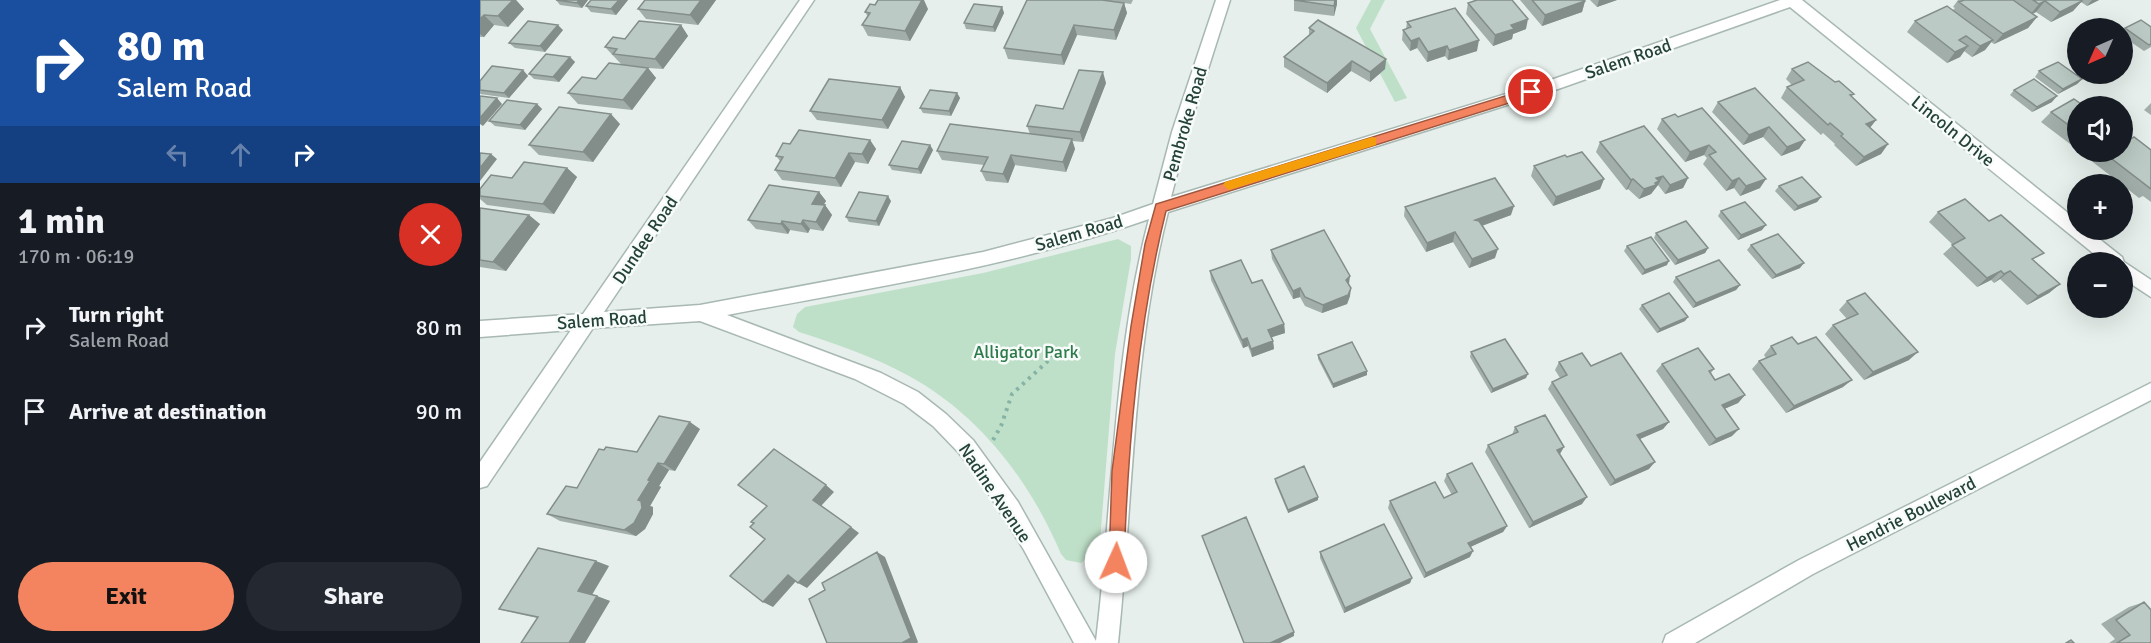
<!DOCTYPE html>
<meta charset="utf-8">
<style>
body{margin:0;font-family:Signika,sans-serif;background:#242831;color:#f1f3f6;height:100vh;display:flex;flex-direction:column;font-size:22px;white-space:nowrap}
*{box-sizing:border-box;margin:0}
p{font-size:20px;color:#9ea1a6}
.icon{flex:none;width:33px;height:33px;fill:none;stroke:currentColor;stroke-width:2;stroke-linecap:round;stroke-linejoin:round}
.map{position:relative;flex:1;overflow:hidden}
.drawer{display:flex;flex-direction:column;background:#171b24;width:480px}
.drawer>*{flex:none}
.top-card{background:#1a4fa0;color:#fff;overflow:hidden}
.needle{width:39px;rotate:225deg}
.fabs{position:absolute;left:1587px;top:18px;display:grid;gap:12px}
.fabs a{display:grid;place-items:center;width:66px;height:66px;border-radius:50%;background:#171b24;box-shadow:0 6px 24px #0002;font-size:30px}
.pin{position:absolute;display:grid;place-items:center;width:51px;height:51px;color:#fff;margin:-26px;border:3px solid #fff;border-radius:50%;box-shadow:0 2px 6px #0007}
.me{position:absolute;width:66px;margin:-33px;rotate:2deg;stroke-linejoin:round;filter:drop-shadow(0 0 4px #0008)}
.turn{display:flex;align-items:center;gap:21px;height:126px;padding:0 18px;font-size:27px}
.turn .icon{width:78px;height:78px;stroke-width:2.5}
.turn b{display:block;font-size:42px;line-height:51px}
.lanes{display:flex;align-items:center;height:57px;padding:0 18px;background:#0003;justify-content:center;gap:30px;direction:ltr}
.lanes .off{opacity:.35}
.round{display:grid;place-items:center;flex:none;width:63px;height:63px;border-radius:32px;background:#242831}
.headline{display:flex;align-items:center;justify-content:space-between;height:102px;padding:0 18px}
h1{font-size:36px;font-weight:800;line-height:45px}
.button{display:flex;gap:12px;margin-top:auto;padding:12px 18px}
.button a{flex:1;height:69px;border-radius:36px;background:#f4845f;color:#111;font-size:24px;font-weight:800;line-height:69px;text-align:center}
.button a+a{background:#242831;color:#f1f3f6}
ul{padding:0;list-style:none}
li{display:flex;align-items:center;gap:18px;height:84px;padding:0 18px}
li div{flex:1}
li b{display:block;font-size:22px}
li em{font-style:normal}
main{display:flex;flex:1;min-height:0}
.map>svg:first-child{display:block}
.green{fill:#bfe0c8}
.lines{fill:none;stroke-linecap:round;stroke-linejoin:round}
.minor-casing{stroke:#a8b8b2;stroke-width:3}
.path{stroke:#86b3a5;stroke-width:4;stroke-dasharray:3 5;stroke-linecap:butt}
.minor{fill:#fff;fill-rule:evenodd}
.wall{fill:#a1aea9}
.shaded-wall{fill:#838d89}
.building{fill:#bbcac4;stroke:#838d89;stroke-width:1.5}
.route{fill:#f4845f;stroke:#9f563e;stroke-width:1.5}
.slow{fill:#f59e0b}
.labels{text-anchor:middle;stroke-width:5;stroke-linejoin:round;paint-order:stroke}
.street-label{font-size:18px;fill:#24423a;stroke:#f7fbf9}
.park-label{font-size:18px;fill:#2d7a4b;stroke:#f7fbf9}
</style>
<main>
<section class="drawer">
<div class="top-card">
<div class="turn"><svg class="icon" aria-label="right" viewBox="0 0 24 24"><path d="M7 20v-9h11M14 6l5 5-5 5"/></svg><div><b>80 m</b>Salem Road</div></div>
<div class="lanes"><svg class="icon off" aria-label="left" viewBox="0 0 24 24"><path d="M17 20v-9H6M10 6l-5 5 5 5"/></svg><svg class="icon off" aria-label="ahead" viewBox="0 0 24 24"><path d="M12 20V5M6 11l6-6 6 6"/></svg><svg class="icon" aria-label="right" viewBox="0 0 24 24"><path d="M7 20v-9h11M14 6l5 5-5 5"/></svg></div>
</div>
<div class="headline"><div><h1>1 min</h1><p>170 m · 06:19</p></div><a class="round" style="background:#d93025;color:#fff"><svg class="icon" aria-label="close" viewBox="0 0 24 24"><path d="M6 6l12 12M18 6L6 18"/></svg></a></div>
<ul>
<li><svg class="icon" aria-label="right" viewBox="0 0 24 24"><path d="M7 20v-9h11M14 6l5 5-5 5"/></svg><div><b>Turn right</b><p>Salem Road</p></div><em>80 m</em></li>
<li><svg class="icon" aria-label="arrive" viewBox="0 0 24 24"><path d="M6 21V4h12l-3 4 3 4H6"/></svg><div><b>Arrive at destination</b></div><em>90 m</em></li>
</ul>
<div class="button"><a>Exit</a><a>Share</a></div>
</section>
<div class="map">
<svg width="1671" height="643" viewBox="0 0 1671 643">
<rect width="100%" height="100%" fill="#e6efeb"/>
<path class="green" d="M891 0H905L890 29 927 98 915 102 876 28Z
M638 239 651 246V259L635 354 620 541 616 552 601 563 586 560 581 554C550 481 500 415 429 376 395 357 356 344 319 332L313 327 317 314 325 307 503 273Z"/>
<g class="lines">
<g class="minor-casing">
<path id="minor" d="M320 0H334L124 312 220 305 503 252 633 218 673 204 692 132 736 0H750L708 132 691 197 1068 81 1300 0H1322L1598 221V230H1608L1642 257 1644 262 1671 280V297L1642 278V262H1624L1310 7 1078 89 688 212C652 353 653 500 638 643H594L544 550 502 483 479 453 453 426 424 404 375 379 220 321 113 328 7 486 0 488V462L91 330 0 337V321L103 314ZM669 219C633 355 633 502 616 641L538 502 493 440 466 414 438 392 401 373 247 315C388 288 533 267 669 219Z
M1671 383V400L1333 574 1215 643H1183L1186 635 1319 560Z"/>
</g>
<path class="path" d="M513 440 521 426 532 394 580 350"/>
<use href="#minor" class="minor"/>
</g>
<path class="wall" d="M0 0H36L44 9 28 27 14 25 4 37H0Z
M76 0H108L102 8 80 5Z
M148 0 136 15 111 12 106 6Z
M165 0H236L218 25 166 19 158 9Z
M547 0H653L651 4 644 3 647 13 636 40 597 35 584 65 528 59 524 48Z
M814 0H857V4L854 16 814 11Z
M1040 0H1104L1105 1 1102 12 1062 26Z
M1110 0H1137L1117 7Z
M1478 0H1619L1607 6 1601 2 1593 11 1571 22 1556 12 1552 14 1557 17 1548 28 1514 44 1511 42 1505 50 1492 57 1484 51 1480 57 1467 63 1427 32 1435 21 1473 10 1475 8 1473 7Z
M988 3 1046 29 1033 34 1032 39 1013 46 986 14Z
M522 7 524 13 515 32 486 29 484 23Z
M448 9 430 41 388 36 382 25 388 17 385 12Z
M927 22 997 51 968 60 965 56 947 62 937 48 930 51 922 40 923 30 926 29Z
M201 25 208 36 183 69 168 68 176 78 152 110 98 104 88 93 141 64 125 47 145 39Z
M1671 27V47L1664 51 1642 36V31L1645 28Z
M829 28 906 59 905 69 890 82 871 71 847 93 804 67V57L829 35Z
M83 30 65 52 35 48 29 43Z
M90 57 95 62 79 82 54 79 49 74Z
M1312 69 1355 82 1374 94 1371 97 1396 120 1390 128 1408 144 1401 154 1376 166 1354 145 1355 144 1343 133 1341 135 1301 98 1307 87 1312 85 1306 79Z
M43 70 48 76 29 98 0 94V81Z
M1559 71 1602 79 1597 84 1578 94 1555 77Z
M626 83 603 142 592 141 595 149 586 172 535 165 528 183 506 181 501 171 504 165 462 160 457 151 550 134 547 126 583 109Z
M420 87 425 97 408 129 337 120 330 111Z
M1534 90 1572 102 1552 112 1530 95Z
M477 93 480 98 471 116 443 113 440 108Z
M1238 102 1325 140 1319 149 1301 156 1283 137 1263 145 1232 112Z
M1671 103V115L1664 110Z
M57 104 62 109 45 130 15 126 9 121Z
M1598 106V150L1561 122 1571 112Z
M1195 114 1280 188 1260 196 1254 188 1246 191 1223 164 1227 158 1224 155 1205 162 1177 129 1182 119Z
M140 124 113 162 59 155 49 145Z
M390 140 396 149 388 164 375 162 361 187 302 180 295 170 300 161 296 156 310 144Z
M1648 140 1671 150V202L1663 196 1659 198 1600 152H1642Z
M1120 142 1208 178 1203 188 1185 194 1178 185 1171 194 1159 199 1148 189 1146 190 1116 152Z
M450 145 453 150 441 174 412 170 409 165Z
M1087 157 1124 179 1120 189 1073 206 1051 176 1054 166Z
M87 168 97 177 74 214 7 205 0 199V189L32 178Z
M1299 186 1341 197 1337 202 1314 211 1295 191Z
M339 192 346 201 343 205H345L352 215 343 231 330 229 328 233 310 230 308 234 276 229 268 220Z
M411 201 399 226 369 222 366 217Z
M925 207 1031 215 1002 226 1015 258 989 268 973 242 946 252 924 216Z
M0 208 60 224 26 271 0 267Z
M1241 211 1282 230 1258 240 1238 216Z
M1458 212 1554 261 1580 284 1569 293 1547 305 1520 279 1514 283 1511 280 1497 287 1463 254 1473 245 1449 222Z
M1176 233 1228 248 1225 253 1195 265 1174 238Z
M1271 245 1320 268 1292 279 1267 250Z
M1147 246 1187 265 1162 275 1144 251Z
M791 250 869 284 870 296 867 304 842 313 825 306 820 297 813 299 792 259Z
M730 271 772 283 804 324 805 333 792 337 794 349 772 357 768 346 763 348 731 280Z
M1196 277 1260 285 1256 290 1213 308 1193 282Z
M1367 301 1429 360 1384 380 1345 334 1353 325 1367 319 1359 310Z
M1162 305 1205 321 1177 333 1159 309Z
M1318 344 1363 387 1306 413 1272 369 1279 361 1286 358 1284 355 1291 346Z
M991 352 1046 378 1011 393 990 357Z
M838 355 887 375 853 388 838 359Z
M1079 362 1111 366 1189 422 1183 429 1159 439 1169 469 1130 486 1068 389 1072 382 1080 378 1075 370Z
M1182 364 1234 369 1231 373 1235 380 1265 395 1258 403 1244 409 1252 436 1229 446 1176 371Z
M1035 427 1080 454 1102 504 1049 528 1005 452 1008 445 1032 435Z
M220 429 195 471 189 470 179 486 181 487 170 506 173 507V514L165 529 156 536 80 521 67 514 97 488 124 450 157 452Z
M967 474 1027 526 1023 532 990 547V557L944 578 908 508 910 501 964 498 972 495 964 481Z
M795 479 838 497V500L808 513 795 482Z
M840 552 932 578 930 583 864 613 840 558Z
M129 566 112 595 130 601 57 618 34 613 19 609Z
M1664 602 1671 643H1629L1635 639 1621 624 1649 607Z"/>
<path class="shaded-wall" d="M33 0H36L44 9 28 27 18 16Z
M99 0H108L102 8 97 3Z
M139 0H148L136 15 131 9Z
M221 0H236L218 25 210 15Z
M442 0H444L448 9 430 41 425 31Z
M855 0H857V4L854 16V6Z
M1119 0H1137L1117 7Z
M1612 0H1619L1607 6Z
M1105 1 1102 12 1062 26 1065 15Z
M1565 1 1556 12 1550 15 1559 4Z
M1602 1 1593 11 1571 22 1580 12Z
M644 3 647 13 636 40 634 30Z
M522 7 524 13 515 32 513 27Z
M4 15 14 25 4 37 0 34V19Z
M1557 17 1548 28 1514 44 1523 34Z
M1048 19 1046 29 1033 34 1032 39 1013 46 1015 35 1031 25Z
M78 25 83 30 65 52 60 46Z
M201 25 208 36 183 69 175 59Z
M594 25 597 35 584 65 581 55Z
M939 38 937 48 930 51 931 41Z
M999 40 997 51 968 60 969 50Z
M1513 40 1505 50 1492 57 1500 46Z
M967 46 965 56 947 62 948 52Z
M1488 46 1480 57 1467 63 1475 52Z
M90 57 95 62 79 82 73 77Z
M906 59 905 69 890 82V72Z
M872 61 871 71 847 93V83Z
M168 68 176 78 152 110 143 100Z
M43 70 48 76 29 98 24 93Z
M623 72 626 83 603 142 600 132Z
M1602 79 1597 84 1578 94 1583 89Z
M420 87 425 97 408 129 402 120Z
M477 93 480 98 471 116 469 111Z
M1577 96 1572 102 1552 112 1557 107Z
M17 98 22 104 3 126 0 124V118Z
M57 104 62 109 45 130 40 125Z
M131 114 140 124 113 162 103 152Z
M1396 120 1388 130 1386 124Z
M1289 127 1283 137 1263 145 1269 135Z
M592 139 595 149 586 172 583 162Z
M390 140 396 149 388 164 382 154Z
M1325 140 1319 149 1301 156 1307 147Z
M1408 144 1401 154 1376 166 1384 157Z
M450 145 453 150 441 174 438 169Z
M1229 145 1224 155 1205 162 1210 152Z
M369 153 375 162 361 187 355 178Z
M11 154 17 159 0 181V168Z
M531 155 535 165 528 183 523 174Z
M87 168 97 177 74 214 63 204Z
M1183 176 1178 185 1171 194 1159 199 1164 189 1176 178Z
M1208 178 1203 188 1185 194 1190 185Z
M1259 178 1254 188 1246 191 1252 181Z
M1124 179 1120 189 1073 206 1076 197Z
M1153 179 1148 189 1146 190 1151 180Z
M1286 179 1280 188 1260 196 1266 186Z
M339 192 346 201 339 213 332 204Z
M408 196 411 201 399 226 396 221Z
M1341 197 1337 202 1314 211 1318 206Z
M345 205 352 215 343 231 336 222Z
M1034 206 1031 215 993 229 995 220Z
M49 215 60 224 26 271 13 262Z
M323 220 330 229 328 233 321 224Z
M302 221 310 230 308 234 301 224Z
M1286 225 1282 230 1258 240 1261 235Z
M975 232 973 242 946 252 947 243Z
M1228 248 1225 253 1195 265 1198 260Z
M1018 249 1015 258 989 268 992 259Z
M1189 261 1187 265 1162 275 1165 270Z
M1324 263 1320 268 1292 279 1296 275Z
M1521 271 1511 280 1497 287 1507 278Z
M1530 271 1520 279 1514 283 1524 274Z
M870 276 869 284 866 288V280Z
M1580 284 1569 293 1547 305 1558 296Z
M1260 285 1256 290 1213 308 1216 303Z
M820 288V297L813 299V291Z
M871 288 870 296 867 304 842 313 843 305Z
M1208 317 1205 321 1177 333 1180 329Z
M804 324 805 333 789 338 788 330Z
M767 338 768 346 763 348 762 340Z
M793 341 794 349 772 357 771 349Z
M1438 352 1429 360 1384 380 1393 372Z
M887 371V375L853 388V384Z
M1048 374 1046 378 1011 393 1013 389Z
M1372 380 1363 387 1306 413 1314 406Z
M1265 395 1258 403 1235 413 1242 405Z
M210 422 220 429 195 471 184 464Z
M1189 422 1183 429 1151 443 1157 435Z
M1259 429 1252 436 1229 446 1236 439Z
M1084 447 1080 454 1073 457 1077 450Z
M1175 462 1169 469 1130 486 1135 480Z
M178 463 189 470 179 486 181 487 170 506 173 507V514L165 529 156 536 144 530 168 480Z
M346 485 354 492 341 506 333 500Z
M838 497V500L808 513V510Z
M1107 497 1102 504 1049 528 1053 522Z
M1027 526 1023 532 986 549 988 543Z
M371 527 379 533 327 588 318 583Z
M993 551 990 557 944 578 946 573Z
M397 552 405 557 438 642 437 643H422Z
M116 561 129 566 111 596 98 591Z
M308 575 317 580 293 607 283 602Z
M932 578 930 583 864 613 865 608Z
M117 596 130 601 105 643H89Z
M814 632V636L800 643H790Z"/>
<path class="building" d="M0 0H33L18 16 4 15 0 19Z
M76 0H99L97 3Z
M111 0H139L131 9 106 6Z
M165 0H221L210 15 158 9Z
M398 0H442L425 31 382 25 390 13 385 12 390 4 395 5Z
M547 0H622L644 3 634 30 594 25 581 55 524 48Z
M814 0H855L854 6Z
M997 0H1032L1048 19 1031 25 1034 29 1015 35 988 3Z
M1052 0H1104L1105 1 1065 15Z
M1484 0H1533L1557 17 1523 34 1479 2Z
M1553 0H1600L1602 1 1580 12 1565 1 1559 4Z
M494 4 522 7 513 27 484 23Z
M1467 6 1513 40 1500 46 1486 36 1479 40 1488 46 1475 52 1435 21Z
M975 8 999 40 969 50 967 46 948 52 939 38 931 41 923 30 931 27 927 22Z
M838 20 906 59 890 72 872 61 847 83 804 57 834 31 829 28Z
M1661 20 1671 27V44L1669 45 1645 28Z
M48 21 78 25 60 46 29 43Z
M159 21 201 25 175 59 133 54 137 49 125 47 133 37 145 39Z
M66 54 90 57 73 77 49 74Z
M1328 62 1355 82 1359 81 1374 94 1370 95 1396 120 1386 124 1408 144 1384 157 1361 136 1363 134 1350 123 1348 125 1307 87 1324 80 1312 69Z
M1578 62 1602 79 1583 89 1559 71Z
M129 63 168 68 143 100 88 93 102 77 116 79Z
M12 66 43 70 24 93 0 90V81Z
M599 70 623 72 600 132 547 126 556 105 583 109Z
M349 79 420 87 402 120 330 111Z
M1554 79 1577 96 1557 107 1534 90Z
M1275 88 1325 140 1307 147 1289 127 1269 135 1238 102Z
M450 90 477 93 469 111 440 108Z
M0 96 17 98 0 118Z
M1594 99 1604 106H1598V132L1571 112Z
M27 100 57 104 40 125 9 121Z
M79 107 131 114 103 152 49 145Z
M1222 108 1286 179 1266 186 1259 178 1252 181 1229 155 1236 152 1229 145 1210 152 1182 119 1195 114 1198 117Z
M470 124 592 139 583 162 531 155 523 174 501 171 508 157 457 151Z
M1164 126 1208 178 1190 185 1183 176 1176 178 1179 181 1175 183 1176 185 1164 189 1153 179 1151 180 1120 142Z
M319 130 390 140 382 154 369 153 355 178 295 170 303 157 296 156 303 143 310 144Z
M1642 135 1648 140 1654 137 1671 150V189L1623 152H1642Z
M422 141 450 145 438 169 409 165Z
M1102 152 1124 179 1076 197 1054 166 1085 155 1087 157Z
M0 153 11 154 0 168Z
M44 162 87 168 63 204 0 196V189L11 175 32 178Z
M1322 177 1341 197 1318 206 1299 186Z
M1015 178 1034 206 995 220 999 221 1018 249 992 259 975 232 947 243 925 207Z
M289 185 339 192 332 204 345 205 336 222 323 220 321 224 302 221 301 224 268 220Z
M379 192 408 196 396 221 366 217Z
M1485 199 1509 221 1521 215 1564 253 1552 259 1580 284 1558 296 1530 271 1524 274 1521 271 1507 278 1472 245 1485 238 1458 212Z
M1265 202 1286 225 1261 235 1241 211Z
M0 208 49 215 13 262 0 260Z
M1206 221 1228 248 1198 260 1176 233Z
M844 230 870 276 866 280 871 288 868 295 843 305 825 297 820 288 813 291 791 250Z
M1298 234 1324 263 1296 275 1271 245Z
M1171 237 1189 261 1165 270 1147 246Z
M761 260 772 283 782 280 804 324 788 330 793 341 771 349 767 338 762 340 730 271Z
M1239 260 1260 285 1216 303 1196 277Z
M1189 293 1208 317 1180 329 1162 305Z
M1385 293 1438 352 1393 372 1353 325 1378 314 1367 301Z
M1312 337 1318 344 1336 337 1372 380 1314 406 1279 361 1296 354 1291 346Z
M1025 339 1048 374 1013 389 991 352Z
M872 342 887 371 853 384 838 355Z
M1218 348 1234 369 1229 371 1235 380 1249 374 1265 395 1242 405 1259 429 1236 439 1182 364Z
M1102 353 1111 366 1141 353 1189 422 1157 435 1175 462 1135 480 1072 382 1087 375 1079 362Z
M1065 415 1084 447 1077 450 1107 497 1053 522 1008 445 1038 432 1035 427Z
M179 416 210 422 184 464 178 463 168 480 170 481 158 500 161 501 162 508 154 523 144 530 67 514 86 486 97 488 119 449 124 450 126 447 157 452Z
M294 449 346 485 333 500 371 527 318 583 308 575 283 602 250 576 285 539 270 527 274 523 271 522 287 506 258 485Z
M992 463 1027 526 988 543 993 551 946 573 910 501 955 482 964 498 977 492 967 474Z
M824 466 838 497 808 510 795 479Z
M766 517 814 632 790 643H764L722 536Z
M904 524 932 578 865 608 840 552Z
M58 548 116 561 98 591 117 596 89 643H41L58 617 19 609Z
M397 552 431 638 422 643H347L329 599 345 590 342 583Z
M1664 602 1671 610V643H1637L1650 635 1636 620Z
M1591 640 1594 643H1586Z"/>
<path class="route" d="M1051 88 1055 89V95L686 211C658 324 648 446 644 562L642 567 636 570 631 567 629 562 632 471 651 326 665 244 676 204Z"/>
<path class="slow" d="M892 137 896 138V145L749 190 743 185 745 182Z"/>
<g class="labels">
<g class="street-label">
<text transform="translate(1148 59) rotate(-19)" y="6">Salem Road</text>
<text transform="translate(705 124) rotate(-74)" y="6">Pembroke Road</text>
<text transform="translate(1473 131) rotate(39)" y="6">Lincoln Drive</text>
<text transform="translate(599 233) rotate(-16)" y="6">Salem Road</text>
<text transform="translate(165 240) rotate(-56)" y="6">Dundee Road</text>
<text transform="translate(122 320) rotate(-4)" y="6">Salem Road</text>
<text transform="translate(515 493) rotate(56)" y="6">Nadine Avenue</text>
<text transform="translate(1431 514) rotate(-27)" y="6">Hendrie Boulevard</text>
</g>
<g class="park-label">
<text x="546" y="358">Alligator Park</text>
</g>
</g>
</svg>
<div class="fabs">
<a><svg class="needle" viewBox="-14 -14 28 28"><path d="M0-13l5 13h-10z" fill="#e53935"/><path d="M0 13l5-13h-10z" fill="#9ea1a6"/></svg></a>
<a><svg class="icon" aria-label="sound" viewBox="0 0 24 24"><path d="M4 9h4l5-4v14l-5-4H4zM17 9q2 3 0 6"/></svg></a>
<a>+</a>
<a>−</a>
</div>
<div class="pin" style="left:1051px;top:92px;background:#d93025"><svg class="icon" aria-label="arrive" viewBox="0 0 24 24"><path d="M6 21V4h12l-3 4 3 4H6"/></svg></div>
<svg class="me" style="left:636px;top:562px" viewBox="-20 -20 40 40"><circle r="19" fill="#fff"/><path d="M0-13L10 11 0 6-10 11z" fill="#f4845f"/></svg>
</div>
</main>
